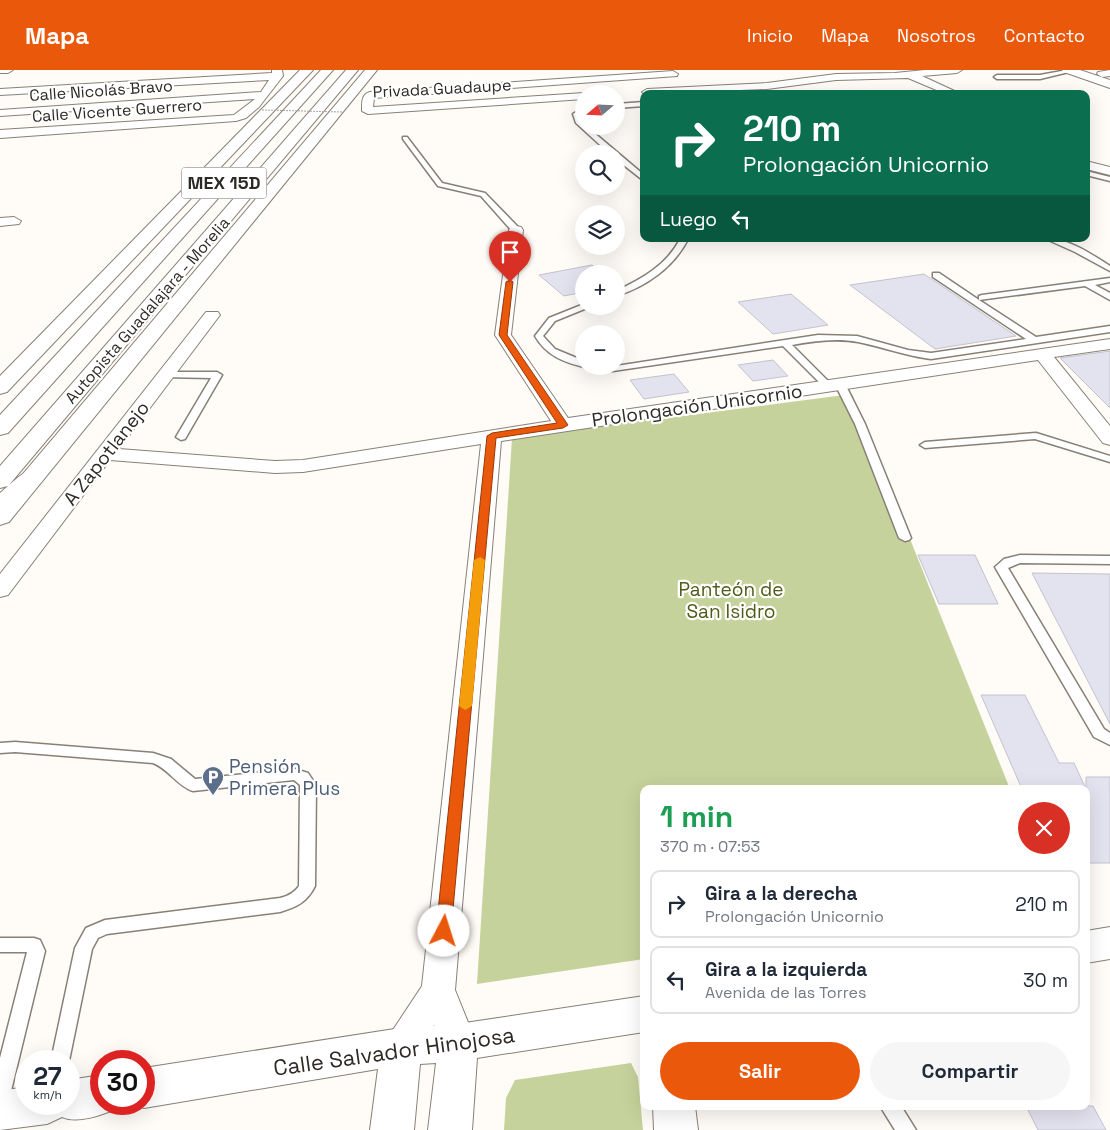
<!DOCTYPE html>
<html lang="es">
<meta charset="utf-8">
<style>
body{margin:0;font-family:"Space Grotesk",sans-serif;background:#f6f6f7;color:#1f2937;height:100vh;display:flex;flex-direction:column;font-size:19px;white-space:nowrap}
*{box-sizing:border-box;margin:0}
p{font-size:16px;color:#747a83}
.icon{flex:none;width:28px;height:28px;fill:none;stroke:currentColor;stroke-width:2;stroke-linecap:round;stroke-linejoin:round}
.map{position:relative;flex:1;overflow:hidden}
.drawer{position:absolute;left:640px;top:715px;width:450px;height:325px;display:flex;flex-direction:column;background:#fff;border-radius:10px;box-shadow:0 5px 20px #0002}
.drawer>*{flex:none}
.top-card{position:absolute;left:640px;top:20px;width:450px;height:152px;border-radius:10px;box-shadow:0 5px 20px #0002;background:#0b6e4f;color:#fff;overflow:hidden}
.needle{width:32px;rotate:251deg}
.fabs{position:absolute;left:575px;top:15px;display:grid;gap:10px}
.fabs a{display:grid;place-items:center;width:50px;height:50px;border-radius:50%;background:#fff;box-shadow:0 5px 20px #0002;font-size:25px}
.speed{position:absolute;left:15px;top:980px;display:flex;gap:10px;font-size:25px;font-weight:700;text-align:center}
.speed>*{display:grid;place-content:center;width:65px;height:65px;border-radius:50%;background:#fff;box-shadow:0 5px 20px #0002;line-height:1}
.speed small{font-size:12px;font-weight:400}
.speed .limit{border:8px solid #d22;background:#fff;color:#111}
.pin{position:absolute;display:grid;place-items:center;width:42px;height:42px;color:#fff;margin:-51px -21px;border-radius:50% 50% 50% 0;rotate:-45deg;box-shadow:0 0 5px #0007}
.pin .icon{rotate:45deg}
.me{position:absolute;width:55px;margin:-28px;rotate:5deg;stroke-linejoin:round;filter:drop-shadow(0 0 4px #0008)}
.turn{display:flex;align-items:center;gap:18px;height:105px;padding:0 20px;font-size:22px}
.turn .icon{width:65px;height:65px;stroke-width:2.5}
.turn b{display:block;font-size:35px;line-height:42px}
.then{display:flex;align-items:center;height:48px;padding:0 20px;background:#0003;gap:10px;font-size:19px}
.round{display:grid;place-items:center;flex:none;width:52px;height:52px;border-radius:26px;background:#f6f6f7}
.summary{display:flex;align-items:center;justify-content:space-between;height:85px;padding:0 20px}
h1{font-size:30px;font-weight:800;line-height:38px;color:#1e9e55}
.action{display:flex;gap:10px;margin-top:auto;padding:10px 20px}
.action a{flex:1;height:58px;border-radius:30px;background:#ea580c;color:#fff;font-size:20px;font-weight:800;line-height:58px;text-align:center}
.action a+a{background:#f6f6f7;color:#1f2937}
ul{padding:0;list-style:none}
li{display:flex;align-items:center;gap:15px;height:68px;margin:0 10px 8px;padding:0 10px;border:2px solid #e0e1e3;border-radius:10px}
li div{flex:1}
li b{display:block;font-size:19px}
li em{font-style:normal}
header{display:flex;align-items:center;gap:30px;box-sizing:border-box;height:70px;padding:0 25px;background:#ea580c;color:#fff}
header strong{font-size:24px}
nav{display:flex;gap:28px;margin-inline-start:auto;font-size:18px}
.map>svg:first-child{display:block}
.green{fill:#c6d29b}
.building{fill:#e3e2ef;stroke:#c3c2ce}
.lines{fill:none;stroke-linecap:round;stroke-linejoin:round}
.lane-casing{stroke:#888076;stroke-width:3}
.street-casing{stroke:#888076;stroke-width:2}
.secondary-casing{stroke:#888076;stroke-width:2}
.primary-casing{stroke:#888076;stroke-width:2}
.highway-casing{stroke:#888076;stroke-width:2}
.lane{fill:#fff;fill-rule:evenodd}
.street{fill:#fff;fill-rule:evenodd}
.secondary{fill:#fff;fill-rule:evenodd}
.primary{fill:#fff;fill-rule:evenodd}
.highway{fill:#fff;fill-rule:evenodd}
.path-bridge{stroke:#a8a4a0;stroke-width:1;stroke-dasharray:2 1;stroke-linecap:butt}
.route{fill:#ea580c;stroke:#983908}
.slow{fill:#f59e0b}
.labels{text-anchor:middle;stroke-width:4.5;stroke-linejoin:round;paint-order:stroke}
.far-street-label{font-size:16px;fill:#2d2a26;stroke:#fff}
.shield{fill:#fff;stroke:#6c6a67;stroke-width:1}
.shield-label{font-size:18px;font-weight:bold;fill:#2d2a26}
.street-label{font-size:19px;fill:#2d2a26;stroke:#fff}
.park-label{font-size:19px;fill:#515b1a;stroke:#fff}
.service-label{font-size:19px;fill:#4e5e75;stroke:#fff;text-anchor:start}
.near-street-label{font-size:22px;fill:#2d2a26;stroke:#fff}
</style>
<header>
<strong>Mapa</strong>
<nav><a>Inicio</a><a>Mapa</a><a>Nosotros</a><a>Contacto</a></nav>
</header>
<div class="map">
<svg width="1110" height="1060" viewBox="0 0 1110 1060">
<rect width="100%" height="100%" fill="#fffbf7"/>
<path class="green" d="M852 324 1010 719H644V889L477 914 512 368Z
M631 993 638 1007 643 1060H504L506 1028 515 1010Z"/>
<path class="building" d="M592 195 603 204H584V222L564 226 539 205Z
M924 204 1016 266 935 279 850 215Z
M791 224 828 255 773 264 738 232Z
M1110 281V338L1060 288Z
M773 290 788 306 753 311 738 295Z
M674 304 689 322 644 329 630 310Z
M918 485H975L998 534H939Z
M1032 503 1110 504V654Z
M981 625H1025L1059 693H1074L1086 719H1022Z
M1086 707H1110V793H1086Z
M1026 1036H1093L1106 1060H1038Z"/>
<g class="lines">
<g class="lane-casing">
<path id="lane" d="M1067 0 1073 1 1040 9H997L994 7 997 5H1040Z
M644 32V36L616 38V34Z
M584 37V42L579 45 584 56H586L644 105V111L616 89V84H610L576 53 573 44Z
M403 67H407L442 113 485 123 519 158V162H513L481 126 438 116 403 69Z
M1086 101 1110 107V111L1086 105Z
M680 169H688C674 197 646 217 616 226V221C642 209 667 195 680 169Z
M1046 169C1069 168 1091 184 1110 196V201L1075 182Z
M933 203H939L979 230V226L982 225 1110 208V212L1095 215 1110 223V230L1085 216 979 230 1036 267 1110 256V262L931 289C906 286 883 277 858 272 837 268 813 271 792 275L831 314V318H825L783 276 613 301 597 299 593 296H616L818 265 857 266 908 280 931 283 1026 269 933 207Z
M584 234V236H588L587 238 555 251 543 266 555 279 584 291V296H586L584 297C563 292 546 285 535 266L549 248Z
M165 302H217L222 305 185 369 181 370 176 367 211 308 162 307 160 305Z
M840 311 845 314 865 354 911 468 909 470 905 471 899 468 855 354 835 314Z
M1036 363 1110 386V392L1035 369 925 378 920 375 925 372Z
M1020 485 1110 486V494L1020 493 1008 498 1104 659 1110 663V675L1094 667 995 497 1004 489Z
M15 672 153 683 171 689 195 709 295 699 308 703 316 715 315 816C307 832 297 837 280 842L107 864 98 868 92 879 69 991H51L75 878 86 858 105 850 280 828C288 826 294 823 299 816L300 715 294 710 193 721C177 716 169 699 153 693L15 682 0 683V673Z
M0 868H34L40 870 45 881 10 1025 7 1031 0 1034V988L27 882H0Z
M880 1036H901L916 1060H895Z"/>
</g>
<g class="street-casing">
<path id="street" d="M0 0H13L8 3H0Z
M272 0H282L283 6 259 37 246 48 236 51 0 68V60L234 45 255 29 0 46V40L261 22 269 10 0 25V19L272 3Z
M925 0H962L957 3 922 6 961 24H946L908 8 836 10 767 19 644 24 642 22 647 19 767 13 836 4 895 3Z
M1110 0V6L1102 7 1097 4 1098 2Z
M673 1 678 4 677 6 374 28 373 37 584 23 588 24H584V29L368 44 362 41C362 34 361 24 370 22Z
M1086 91 1110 97V105L1086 99Z
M14 147 21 151 19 154 0 156V148Z
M516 156 521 157 523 160 511 265 568 348 1110 269V279L1054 287 1110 356V375L1103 373 1038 290 501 371 455 920 476 972 470 983 458 988 446 983 434 955 413 988 401 993 389 988 383 977 389 966 422 916 481 374 303 402 275 403 110 390 8 525 0 527V504L206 242H218L220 245 119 379 275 391 303 390 551 351 495 265 509 160 511 157Z"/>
</g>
<g class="secondary-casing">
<path id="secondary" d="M300 0H313L7 322 0 324V306Z
M365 0H377L9 452 0 455V431Z
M1110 857V889L1086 893V861Z
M644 926V962L477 988 472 1060H428L436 993 420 994 414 1060H370L378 999 144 1038 134 1034H144V998L401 958 458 954Z
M101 1005V1034H118L116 1039C101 1045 78 1054 62 1047L47 1054 0 1060V1021L26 1017V1034H69V1010Z
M653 1036H695L698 1060H654Z"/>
</g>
<g class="primary-casing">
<path id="primary" d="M1062 0H1080L1110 10V18L1064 2Z"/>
</g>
<g class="highway-casing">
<path id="highway" d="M321 0H333L8 363 0 365V345Z
M346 0H358L9 415C20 406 26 398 41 402L45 407 41 412 9 441 0 443V423L8 416 0 418V396Z"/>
</g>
<use href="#lane" class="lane"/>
<use href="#street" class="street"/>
<use href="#secondary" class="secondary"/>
<use href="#primary" class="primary"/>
<use href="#highway" class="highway"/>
<path class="path-bridge" d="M262 40 343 42"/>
</g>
<path class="route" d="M510 210 513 212 507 265 568 355 563 358 496 368 451 861 449 865 444 867 438 865 436 861 487 366 492 363 557 353 499 265 506 212Z"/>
<path class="slow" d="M480 487 485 490 472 636 465 640 459 636 474 490Z"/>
<defs>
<g id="parking-pin" transform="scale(1.125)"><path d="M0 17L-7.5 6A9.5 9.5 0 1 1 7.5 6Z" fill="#5c6f8a" stroke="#fff"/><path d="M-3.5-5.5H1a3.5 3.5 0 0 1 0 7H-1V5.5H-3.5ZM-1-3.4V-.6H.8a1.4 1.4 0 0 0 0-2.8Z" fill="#fff"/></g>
</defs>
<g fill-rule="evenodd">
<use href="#parking-pin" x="213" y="707"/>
</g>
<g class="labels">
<g class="far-street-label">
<text transform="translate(442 18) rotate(-3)" y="6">Privada Guadaupe</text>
<text transform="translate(101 20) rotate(-4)" y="6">Calle Nicolás Bravo</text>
<text transform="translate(117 40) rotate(-4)" y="6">Calle Vicente Guerrero</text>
<text transform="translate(147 240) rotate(-49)" y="6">Autopista Guadalajara - Morelia</text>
</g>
<rect class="shield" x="181.5" y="97.5" width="85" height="31" rx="4"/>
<g class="shield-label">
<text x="224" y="119">MEX 15D</text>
</g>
<g class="street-label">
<text transform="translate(697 335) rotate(-8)" y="7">Prolongación Unicornio</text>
<text transform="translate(106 383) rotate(-52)" y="7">A Zapotlanejo</text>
</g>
<g class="park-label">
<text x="731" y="526">Panteón de<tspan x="731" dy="22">San Isidro</tspan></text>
</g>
<g class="service-label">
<text x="229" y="703">Pensión<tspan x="229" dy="22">Primera Plus</tspan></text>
</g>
<g class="near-street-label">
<text transform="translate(394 981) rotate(-8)" y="8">Calle Salvador Hinojosa</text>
</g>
</g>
</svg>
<div class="fabs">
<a><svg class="needle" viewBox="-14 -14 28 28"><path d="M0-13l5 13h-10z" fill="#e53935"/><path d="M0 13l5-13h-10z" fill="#747a83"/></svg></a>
<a><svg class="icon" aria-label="search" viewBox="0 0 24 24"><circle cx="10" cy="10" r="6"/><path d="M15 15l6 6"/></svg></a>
<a><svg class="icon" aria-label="layers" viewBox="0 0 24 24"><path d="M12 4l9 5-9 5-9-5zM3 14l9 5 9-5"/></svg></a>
<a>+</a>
<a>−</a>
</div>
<div class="speed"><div>27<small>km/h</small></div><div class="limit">30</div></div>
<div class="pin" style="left:510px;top:212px;background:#d93025"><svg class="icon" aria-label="arrive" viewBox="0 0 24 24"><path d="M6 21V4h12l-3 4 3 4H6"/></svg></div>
<svg class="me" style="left:444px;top:861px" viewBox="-20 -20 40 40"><circle r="19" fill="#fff"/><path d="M0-13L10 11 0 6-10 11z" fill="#ea580c"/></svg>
<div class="top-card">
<div class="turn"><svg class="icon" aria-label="right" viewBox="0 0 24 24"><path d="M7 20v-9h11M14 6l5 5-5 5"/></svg><div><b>210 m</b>Prolongación Unicornio</div></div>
<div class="then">Luego<svg class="icon" aria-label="left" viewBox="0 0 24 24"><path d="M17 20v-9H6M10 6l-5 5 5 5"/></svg></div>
</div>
<section class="drawer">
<div class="summary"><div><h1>1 min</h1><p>370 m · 07:53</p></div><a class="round" style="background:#d93025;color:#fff"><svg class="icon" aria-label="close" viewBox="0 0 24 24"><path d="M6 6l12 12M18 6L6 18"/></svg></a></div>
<ul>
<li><svg class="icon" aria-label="right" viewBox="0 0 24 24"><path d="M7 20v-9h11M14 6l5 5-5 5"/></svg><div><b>Gira a la derecha</b><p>Prolongación Unicornio</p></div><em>210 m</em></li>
<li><svg class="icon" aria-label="left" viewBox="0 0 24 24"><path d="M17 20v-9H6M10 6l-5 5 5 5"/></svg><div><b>Gira a la izquierda</b><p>Avenida de las Torres</p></div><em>30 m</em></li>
</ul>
<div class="action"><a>Salir</a><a>Compartir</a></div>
</section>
</div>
